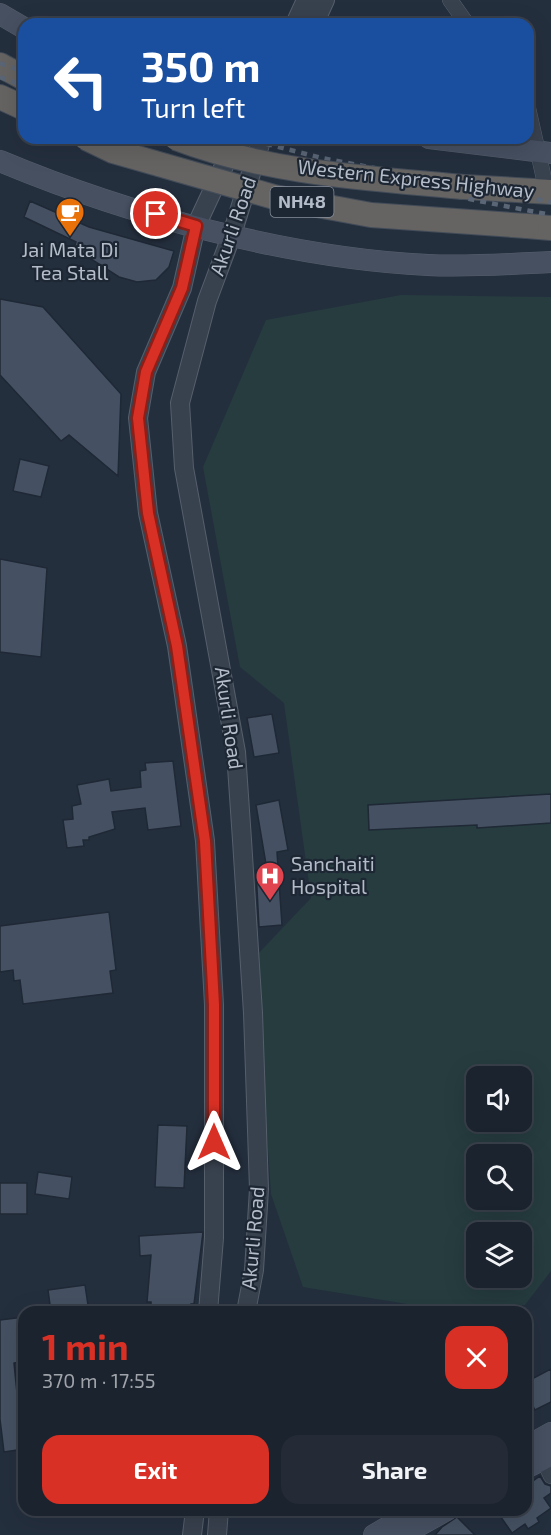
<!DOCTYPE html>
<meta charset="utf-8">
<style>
body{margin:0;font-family:"Exo 2",sans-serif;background:#242b36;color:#f1f3f6;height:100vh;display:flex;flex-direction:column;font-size:22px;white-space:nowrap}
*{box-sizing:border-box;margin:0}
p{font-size:20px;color:#a0a4aa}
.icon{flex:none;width:33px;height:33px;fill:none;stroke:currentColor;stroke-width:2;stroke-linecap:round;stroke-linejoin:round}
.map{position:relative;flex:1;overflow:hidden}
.side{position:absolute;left:18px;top:1306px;width:514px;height:210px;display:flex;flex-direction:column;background:#1b232e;border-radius:18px;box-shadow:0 6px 24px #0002,0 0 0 2px #39404a}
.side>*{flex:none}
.top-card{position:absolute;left:18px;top:18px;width:516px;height:126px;border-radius:18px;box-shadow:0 6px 24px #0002,0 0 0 2px #39404a;background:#1a4fa0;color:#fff;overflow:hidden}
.controls{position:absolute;left:466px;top:1066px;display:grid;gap:12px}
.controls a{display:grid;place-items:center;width:66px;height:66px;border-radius:12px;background:#1b232e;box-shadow:0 6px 24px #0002,0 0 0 2px #39404a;font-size:30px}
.pin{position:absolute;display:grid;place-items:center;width:51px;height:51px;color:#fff;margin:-26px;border:3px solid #fff;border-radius:50%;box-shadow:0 2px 6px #0007}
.me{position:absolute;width:66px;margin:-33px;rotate:0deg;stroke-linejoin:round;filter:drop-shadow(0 0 4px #0008)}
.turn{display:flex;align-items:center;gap:21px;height:126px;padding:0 24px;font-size:27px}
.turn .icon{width:78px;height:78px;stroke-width:2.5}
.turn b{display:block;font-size:42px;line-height:51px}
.round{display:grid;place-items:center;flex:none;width:63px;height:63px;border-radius:18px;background:#242b36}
.summary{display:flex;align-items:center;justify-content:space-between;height:102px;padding:0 24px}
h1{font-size:36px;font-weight:700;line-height:45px;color:#d93025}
.primary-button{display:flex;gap:12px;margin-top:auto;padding:12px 24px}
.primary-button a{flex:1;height:69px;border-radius:18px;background:#d93025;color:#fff;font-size:24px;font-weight:700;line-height:69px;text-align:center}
.primary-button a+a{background:#242b36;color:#f1f3f6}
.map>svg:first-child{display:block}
.green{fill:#263c3f;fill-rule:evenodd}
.building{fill:#455162;stroke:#1f2835;stroke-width:1.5}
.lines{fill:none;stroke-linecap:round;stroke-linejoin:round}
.minor-casing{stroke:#565f6c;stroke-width:16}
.tertiary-casing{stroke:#565f6c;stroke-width:20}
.secondary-casing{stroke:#565f6c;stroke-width:22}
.trunk-casing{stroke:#434c59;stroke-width:26}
.minor{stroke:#38414e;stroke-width:15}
.tertiary{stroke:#38414e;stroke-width:18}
.secondary{stroke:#465061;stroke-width:21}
.trunk{stroke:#656462;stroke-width:24}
.rail{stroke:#5a6575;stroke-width:4.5;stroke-dasharray:6 6;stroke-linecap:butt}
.trunk-bridge-casing{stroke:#434c59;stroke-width:26;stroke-linecap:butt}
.trunk-bridge{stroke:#656462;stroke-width:24}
.route-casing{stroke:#8d1f18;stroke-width:15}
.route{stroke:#d93025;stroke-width:10}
.labels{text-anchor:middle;stroke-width:4.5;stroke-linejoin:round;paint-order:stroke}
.shield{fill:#1d2633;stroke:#878f9c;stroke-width:1.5}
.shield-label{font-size:18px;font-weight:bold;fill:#b4bcc9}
.street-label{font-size:20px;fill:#b4bcc9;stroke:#1d2633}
.poi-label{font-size:20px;fill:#b4bcc9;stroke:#1d2633}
</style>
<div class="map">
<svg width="551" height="1535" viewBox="0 0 551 1535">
<rect width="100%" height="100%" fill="#242f3e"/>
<path class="green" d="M401 295 551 297V1271L525 1305 407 1304 303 1287 271 1194 255 957 311 898 284 703 240 667 203 467 266 320ZM477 1077H522V1122H477ZM477 1155H522V1200H477ZM477 1233H522V1278H477Z"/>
<path class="building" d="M30 201 89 227 174 251 169 267 156 280 137 282 119 277 74 248 76 242 24 217Z
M0 299 43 307 121 394 118 476 69 435 61 441 0 375Z
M20 459 49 466 41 497 13 491Z
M0 559 47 568 41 657 0 652Z
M272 714 279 753 254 757 247 718Z
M173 761 181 826 148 830 145 808 112 812 115 829 89 837V840H83L84 846 67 848 63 820 73 819 72 806 81 804 77 785 109 779 111 791 141 787 140 771 146 770 145 763Z
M551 794V823L477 828V825L369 830 368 805Z
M279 800 288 850 277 852 282 925 259 927 256 870H267L256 805Z
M109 912 116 970 110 971 113 993 23 1004 20 980 14 981 13 970 0 972V926Z
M158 1125 187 1126 184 1188 155 1187Z
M38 1172 72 1177 69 1199 35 1194Z
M0 1183H27V1214H0Z
M203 1232 194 1304H191L190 1312H151V1302H147L151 1255 140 1256 139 1236Z
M85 1285 89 1312H51L48 1290Z
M24 1317V1361L14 1363 17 1393 24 1392V1449L4 1452 0 1419V1320Z
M551 1369V1402L535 1410 526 1393V1382Z
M540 1476 545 1484 551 1486V1493L544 1498 551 1508 537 1518 539 1522 528 1529 525 1524 512 1533 496 1510H526V1486Z
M457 1517 475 1535H435L442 1527Z"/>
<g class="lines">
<g class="minor-casing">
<path id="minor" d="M450 0 467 24
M528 108 547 192
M543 1459 551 1476"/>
</g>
<g class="tertiary-casing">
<path id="tertiary" d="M295 24 306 0
M314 24 325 0
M208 1312 214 1238V1005L205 841 177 646 148 513 138 418 146 372 182 288 196 226 237 138
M246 1312 254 1270 259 1189 253 1013 242 840 236 752 184 468 180 403 207 301 232 234 262 138
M192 1535 195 1510
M217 1535 219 1510"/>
</g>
<g class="secondary-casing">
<path id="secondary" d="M0 14 24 28
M429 138 551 153
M0 161C129 215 288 258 428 265 469 267 510 264 551 262
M526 1447 551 1433
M526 1468 551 1455
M374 1535 415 1511
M402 1535 447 1510"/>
</g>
<g class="trunk-casing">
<path id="trunk" d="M0 65 24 78
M0 97 24 108
M464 187 551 192
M527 226 551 228"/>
</g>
<use href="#minor" class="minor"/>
<use href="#tertiary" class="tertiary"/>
<use href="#secondary" class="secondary"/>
<use href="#trunk" class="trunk"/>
<path class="rail" d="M0 63 24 72
M0 77 24 86
M187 138 320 170 551 215
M243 138 322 158 551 202"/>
<g class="trunk-bridge-casing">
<path id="trunk-bridge" d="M86 138 113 151 274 197 371 215 527 226
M176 138C267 173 368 178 464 187"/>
</g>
<use href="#trunk-bridge" class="trunk-bridge"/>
</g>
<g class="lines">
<g class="route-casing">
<path id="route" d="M156 214 196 226 182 288 146 372 138 418 148 513 177 646 205 841 214 1005V1142"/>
</g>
<use href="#route" class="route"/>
</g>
<defs>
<g id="cafe-pin" transform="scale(1.5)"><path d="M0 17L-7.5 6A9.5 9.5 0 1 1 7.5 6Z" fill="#e8710a" stroke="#1d2633"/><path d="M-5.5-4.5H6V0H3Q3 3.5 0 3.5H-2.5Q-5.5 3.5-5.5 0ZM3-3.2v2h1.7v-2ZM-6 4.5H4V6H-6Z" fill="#fff"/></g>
<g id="hospital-pin" transform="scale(1.5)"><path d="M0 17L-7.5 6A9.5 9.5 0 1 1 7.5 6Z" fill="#e0444e" stroke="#1d2633"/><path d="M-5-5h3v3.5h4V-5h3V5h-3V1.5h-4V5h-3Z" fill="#fff"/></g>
</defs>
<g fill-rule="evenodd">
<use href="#cafe-pin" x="70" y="212"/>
<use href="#hospital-pin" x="270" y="876"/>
</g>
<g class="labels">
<rect class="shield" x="270.5" y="187" width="63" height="30" rx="4.5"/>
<g class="shield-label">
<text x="302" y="208">NH48</text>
</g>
<g class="street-label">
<text transform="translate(416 179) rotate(6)" y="7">Western Express Highway</text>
<text transform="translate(233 226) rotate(-71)" y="7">Akurli Road</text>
<text transform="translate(229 718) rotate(82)" y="7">Akurli Road</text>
<text transform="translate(253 1238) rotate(-85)" y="7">Akurli Road</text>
</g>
<g class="poi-label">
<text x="70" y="257">Jai Mata Di<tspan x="70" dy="23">Tea Stall</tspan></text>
<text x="291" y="871" text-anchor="start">Sanchaiti<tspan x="291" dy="23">Hospital</tspan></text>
</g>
</g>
</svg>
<div class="controls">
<a><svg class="icon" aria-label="sound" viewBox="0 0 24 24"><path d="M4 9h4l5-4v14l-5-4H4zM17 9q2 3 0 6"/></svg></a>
<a><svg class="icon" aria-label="search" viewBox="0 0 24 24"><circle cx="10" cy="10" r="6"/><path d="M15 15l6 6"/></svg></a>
<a><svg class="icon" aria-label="layers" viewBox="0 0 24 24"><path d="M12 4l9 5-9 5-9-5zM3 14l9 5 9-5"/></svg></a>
</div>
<div class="pin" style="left:156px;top:214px;background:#d93025"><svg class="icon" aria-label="arrive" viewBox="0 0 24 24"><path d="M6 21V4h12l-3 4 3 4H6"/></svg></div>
<svg class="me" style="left:214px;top:1142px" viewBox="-20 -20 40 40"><path d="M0-17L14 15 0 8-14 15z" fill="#d93025" stroke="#fff" stroke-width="4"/></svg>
<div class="top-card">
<div class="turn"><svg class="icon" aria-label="left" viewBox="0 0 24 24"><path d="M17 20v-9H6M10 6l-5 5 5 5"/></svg><div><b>350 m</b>Turn left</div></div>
</div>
<section class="side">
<div class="summary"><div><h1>1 min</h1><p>370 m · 17:55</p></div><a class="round" style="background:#d93025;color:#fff"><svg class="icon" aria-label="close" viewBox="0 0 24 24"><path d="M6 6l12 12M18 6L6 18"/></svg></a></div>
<div class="primary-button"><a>Exit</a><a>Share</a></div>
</section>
</div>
